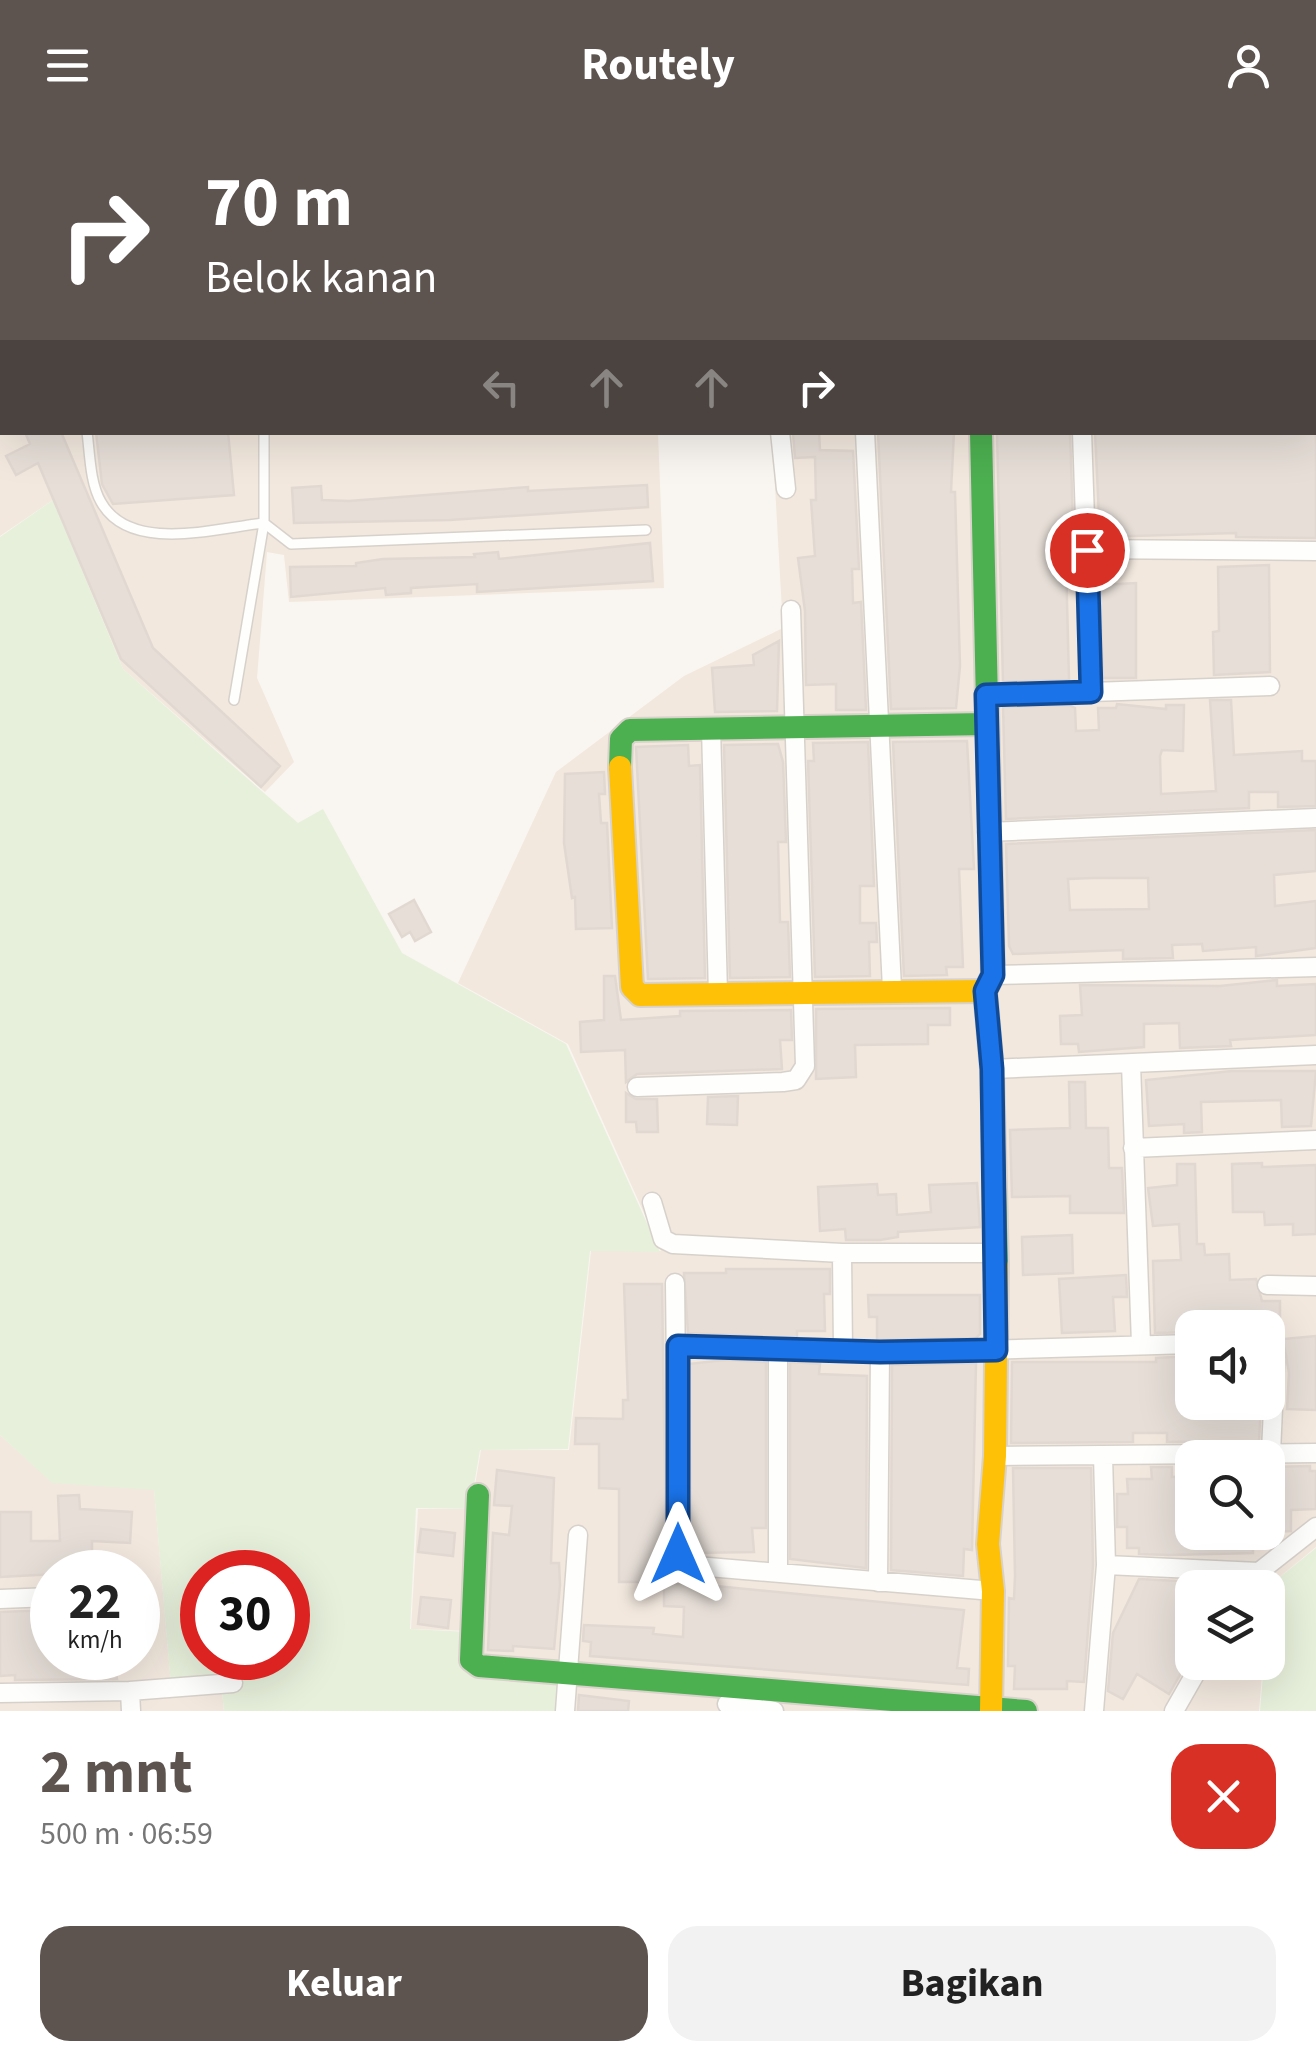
<!DOCTYPE html>
<html lang="id">
<meta charset="utf-8">
<style>
body{margin:0;font-family:"Source Sans 3",sans-serif;background:#f2f2f2;color:#222;height:100vh;display:flex;flex-direction:column;font-size:38px;white-space:nowrap}
*{box-sizing:border-box;margin:0}
p{font-size:32px;color:#767676}
.icon{flex:none;width:55px;height:55px;fill:none;stroke:currentColor;stroke-width:2;stroke-linecap:round;stroke-linejoin:round}
.map{position:relative;height:1581px;overflow:hidden}
.panel{display:flex;flex-direction:column;background:#fff;flex:1}
.panel>*{flex:none}
.hud{position:absolute;left:0px;top:0px;width:1318px;height:305px;box-shadow:0 10px 40px #0002;background:#5d544f;color:#fff;overflow:hidden}
.tools{position:absolute;left:1175px;top:1180px;display:grid;gap:20px}
.tools a{display:grid;place-items:center;width:110px;height:110px;border-radius:20px;background:#fff;box-shadow:0 10px 40px #0002;font-size:50px}
.speed{position:absolute;left:30px;top:1420px;display:flex;gap:20px;font-size:50px;font-weight:700;text-align:center}
.speed>*{display:grid;place-content:center;width:130px;height:130px;border-radius:50%;background:#fff;box-shadow:0 10px 40px #0002;line-height:1}
.speed small{font-size:25px;font-weight:400}
.speed .limit{border:15px solid #d22;background:#fff;color:#111}
.pin{position:absolute;display:grid;place-items:center;width:85px;height:85px;color:#fff;margin:-42px;border:5px solid #fff;border-radius:50%;box-shadow:0 2px 10px #0007}
.me{position:absolute;width:110px;margin:-55px;rotate:0deg;stroke-linejoin:round;filter:drop-shadow(0 0 8px #0008)}
.turn{display:flex;align-items:center;gap:35px;height:210px;padding:0 40px;font-size:45px}
.turn .icon{width:130px;height:130px;stroke-width:2.5}
.turn b{display:block;font-size:70px;line-height:85px}
.lanes{display:flex;align-items:center;height:95px;padding:0 40px;background:#0003;justify-content:center;gap:50px;direction:ltr}
.lanes .off{opacity:.35}
.round{display:grid;place-items:center;flex:none;width:105px;height:105px;border-radius:30px;background:#f2f2f2}
.summary{display:flex;align-items:center;justify-content:space-between;height:170px;padding:0 40px}
h1{font-size:60px;font-weight:700;line-height:75px;color:#5d544f}
.action{display:flex;gap:20px;margin-top:auto;padding:20px 40px}
.action a{flex:1;height:115px;border-radius:30px;background:#5d544f;color:#fff;font-size:40px;font-weight:700;line-height:115px;text-align:center}
.action a+a{background:#f2f2f2;color:#222}
header{display:flex;justify-content:space-between;align-items:center;height:130px;padding:0 40px;background:#5d544f;color:#fff;font-size:45px;font-weight:700}
.map>svg:first-child{display:block}
.residential{fill:#f2e8de;fill-rule:evenodd}
.green{fill:#e7f0db;fill-rule:evenodd}
.building{fill:#e6ded7;stroke:#e2d8d2;stroke-width:2.5;fill-rule:evenodd}
.lines{fill:none;stroke-linecap:round;stroke-linejoin:round}
.lane-casing{stroke:#d7d1cb;stroke-width:12}
.street-casing{stroke:#d7d1cb;stroke-width:21}
.fast-casing{stroke:#d9d2cb;stroke-width:26}
.slow-casing{stroke:#d9d2cb;stroke-width:26}
.lane{stroke:#fefefd;stroke-width:9}
.street{stroke:#fefefd;stroke-width:18}
.fast{stroke:#4caf50;stroke-width:22}
.slow{stroke:#ffc107;stroke-width:22}
.route-casing{stroke:#114b97;stroke-width:25}
.route{stroke:#1a73e8;stroke-width:18}
</style>
<header><svg class="icon" aria-label="menu" viewBox="0 0 24 24"><path d="M4 6h16M4 12h16M4 18h16"/></svg>Routely<svg class="icon" aria-label="person" viewBox="0 0 24 24"><circle cx="12" cy="8" r="4"/><path d="M4 21q1-7 8-7t8 7"/></svg></header>
<div class="map">
<svg width="1316" height="1581" viewBox="0 0 1316 1581">
<rect width="100%" height="100%" fill="#f9f5f0"/>
<path class="residential" d="M0 0H1316V1417L1270 1455 1268 1478V1458H1192V1532L1263 1533 1259 1581H564L569 1539 468 1540 470 1501 411 1499 418 1379H471L481 1320H569L591 1121H661L568 914 458 853 556 642 684 546 783 498 772 303 1315 302V2H2V302L658 303 664 458 289 472 284 425 267 422 257 548 294 632 265 662 123 539 53 370 0 406ZM1192 1198H1268V1272H1192ZM1192 1328H1268V1402H1192Z
M0 1305 52 1352 154 1359 171 1555 221 1551 224 1581H0ZM52 1442H138V1528H52Z"/>
<path class="green" d="M53 370 123 539 298 693 323 679 402 823 566 914 660 1122 590 1121 568 1319 480 1320 470 1379 416 1378 410 1499 469 1502 467 1540 561 1550 555 1581H224L221 1551 171 1556 154 1360 52 1353 0 1305V407ZM202 1442H288V1528H202Z
M1316 1418V1581H1260L1264 1533 1268 1532 1270 1455Z"/>
<path class="building" d="M25 302H61L153 518 280 636 261 657 121 529 38 333 16 345 6 326 30 314Z
M96 302H228L234 365 113 374 102 354Z
M793 302H819L820 320 853 321 859 439H852L853 473 861 472 866 580H836V554L806 555 805 481 798 428 815 426 811 370H816L815 327 795 328Z
M878 302H954L951 362H955L960 536 956 578 891 579Z
M997 302H1070L1073 392 1065 391 1069 550 1003 552Z
M1095 302H1316V408L1236 407V403L1100 407Z
M647 355 648 377 450 390 294 393 292 358 321 356 322 370 349 371 528 357V361Z
M650 413 653 451 477 462V454L411 458V463L386 465 385 458 291 467 290 437 356 436V433L383 429 475 427 474 424 498 422 499 429Z
M1269 435 1270 542 1214 545 1213 502 1219 501 1218 437Z
M1136 453V548H1103L1100 455Z
M779 511 777 581 715 582 712 538 754 535 753 525Z
M1210 570H1231L1234 625 1302 621V631H1316V676L1278 677V662H1249V678L1006 689 1003 577 1069 575 1075 578 1076 601 1099 600 1098 578H1116L1117 574 1166 579V575H1184L1183 621 1162 620 1160 626 1161 664 1216 661Z
M967 611 974 739H959L963 837H946L947 845 904 846 893 612Z
M868 612 874 756H860V793H876L877 812H869L870 846 815 847 808 631H814L813 613Z
M778 614 783 632 786 712H778L780 792H788L790 847 730 848 724 615Z
M688 615 689 636 700 635 705 848 648 849 636 617Z
M604 642 605 664H599L601 693H607L612 798 576 799 575 767 572 768 564 713 565 644Z
M1316 700V741L1274 745 1275 776 1316 771V818L1256 826V817L1203 821 1202 814 1172 815 1173 828 1123 829V820L1013 824 1009 816 1006 714ZM1093 748H1148L1149 779 1070 780 1068 749Z
M414 770 431 802 415 811 410 802 402 807 389 784Z
M604 846H615L621 890 680 886V881L791 880 792 910H780L782 939 637 944 626 952 625 920 581 922 580 892 604 890Z
M1277 850V856L1316 854V905L1230 910 1231 916 1180 918 1179 893 1144 894V917L1079 922 1078 914H1061L1060 886 1082 885 1080 855 1220 856Z
M950 878V895H928V914L855 915 856 947 816 949V879Z
M1232 941H1316L1311 996 1282 997 1281 970 1201 972 1202 1002 1184 1003V994L1149 996 1146 950Z
M1069 952H1085L1086 998H1108L1109 1038H1122L1124 1083H1070V1066L1012 1067 1010 1000 1070 998Z
M626 963 636 969H657L658 1002H637L636 992H626Z
M738 966 737 995 707 994 708 967Z
M1262 1033V1037L1316 1035V1104L1293 1105V1094L1265 1095 1264 1082H1233L1232 1034Z
M1177 1034H1195L1197 1114H1204L1205 1125 1229 1124 1230 1150 1256 1149 1262 1171H1280V1198H1192V1202L1155 1203 1153 1131 1181 1130 1179 1094 1153 1096 1148 1058 1177 1055Z
M977 1053 980 1097 898 1102V1107L880 1110H846L845 1099 820 1101 818 1057 877 1054 878 1065 896 1064 897 1085 931 1082 929 1055Z
M1072 1105 1073 1143 1023 1145 1022 1107Z
M726 1139H830V1164H824L825 1201H797V1208L688 1203 684 1143H726Z
M1126 1145 1127 1167H1113L1115 1201 1062 1203 1059 1149Z
M624 1154H662L666 1424H656L657 1452H619V1359L599 1358V1314H575L576 1288 623 1289V1270H628Z
M868 1165H980V1204L976 1208 877 1210V1187H869Z
M1316 1206V1280L1287 1279 1289 1243 1283 1209Z
M1192 1226V1272H1261L1259 1311 1167 1312V1303H1133V1312L1011 1313 1012 1232H1156V1228Z
M725 1230 766 1232V1398H752L754 1422 692 1423 688 1234Z
M790 1232 820 1234 819 1244 867 1246 866 1438 790 1429Z
M976 1233 972 1420 964 1419 963 1446 891 1440 892 1235Z
M1310 1336V1341H1316V1379L1291 1380V1401L1268 1402V1337Z
M1151 1337H1172V1347L1191 1346 1192 1402H1253V1423L1170 1425 1139 1424V1418H1127V1397H1117V1364H1128L1127 1349H1152Z
M1013 1338H1091L1093 1435 1084 1552 1067 1551V1559H1014L1015 1536H1008L1009 1468 1014 1469 1015 1446Z
M497 1340 554 1348 551 1433H559L560 1455 554 1519 513 1516V1521L488 1520 493 1403 509 1405 512 1376 494 1375Z
M79 1365 80 1379 132 1382 130 1413 92 1411V1442L0 1447V1382H31V1411H60L58 1366Z
M421 1399 455 1403 453 1426 418 1422Z
M1139 1449 1217 1453 1226 1458H1192V1524L1169 1564 1137 1544 1123 1569 1108 1561 1113 1503Z
M685 1453 964 1480 957 1538 969 1539 968 1555 590 1526 591 1512 583 1511 584 1495 654 1498 653 1504 683 1507 684 1477 664 1476V1455Z
M421 1467 451 1470 448 1498 418 1494Z
M52 1480V1528H113L117 1549 15 1550V1545L0 1546V1482Z
M579 1565 629 1571 628 1581H578Z"/>
<g class="lines">
<g class="lane-casing">
<path id="lane" d="M87 302C90 325 90 353 101 372 130 424 217 398 264 393L291 414 646 400
M234 570 264 393V302"/>
</g>
<g class="street-casing">
<path id="street" d="M603 0V2
M740 0V2
M873 0V2
M13 2V0
M117 2V0
M290 2 291 0
M1315 123H1316
M1315 277H1316
M780 302 786 359
M865 302 892 859
M1087 419 1316 421
M1091 562 1270 556
M987 565 1091 562 1082 302
M711 597 718 864
M987 702 1316 688
M993 845 1316 837
M1131 934 1141 1214
M992 939 1316 925
M637 957 783 952 796 950 805 936 791 480
M1133 1018 1316 1010
M652 1072 663 1109 673 1114 842 1123 843 1220
M842 1123H997
M675 1153 678 1424 685 1435 993 1461
M1267 1155 1316 1156
M678 1216 880 1223 1192 1214
M1268 1220 1275 1232 1271 1323
M995 1326 1316 1323
M1106 1435 1259 1442
M778 1442V1219
M878 1452 880 1223
M1249 1458 1259 1442 1316 1397
M0 1469 52 1467
M130 1561 233 1553
M0 1563 130 1561 131 1581
M727 1574 774 1581
M565 1581 578 1405
M1094 1581 1106 1435 1103 1326
M1174 1581 1202 1532"/>
</g>
<g class="fast-casing">
<path id="fast" d="M981 302 993 845 985 861 992 939 997 1136
M620 637 621 609 630 600 986 594
M478 1365 471 1530 479 1536 1026 1581"/>
</g>
<g class="slow-casing">
<path id="slow" d="M620 637 632 857 640 865 985 861
M991 1581 993 1461 988 1414 995 1326 997 1136"/>
</g>
<use href="#lane" class="lane"/>
<use href="#street" class="street"/>
<use href="#fast" class="fast"/>
<use href="#slow" class="slow"/>
</g>
<g class="lines">
<g class="route-casing">
<path id="route" d="M678 1424V1216L880 1222 996 1220 992 939 985 861 993 845 986 565 1091 562 1087 420"/>
</g>
<use href="#route" class="route"/>
</g>
</svg>
<div class="tools">
<a><svg class="icon" aria-label="sound" viewBox="0 0 24 24"><path d="M4 9h4l5-4v14l-5-4H4zM17 9q2 3 0 6"/></svg></a>
<a><svg class="icon" aria-label="search" viewBox="0 0 24 24"><circle cx="10" cy="10" r="6"/><path d="M15 15l6 6"/></svg></a>
<a><svg class="icon" aria-label="layers" viewBox="0 0 24 24"><path d="M12 4l9 5-9 5-9-5zM3 14l9 5 9-5"/></svg></a>
</div>
<div class="speed"><div>22<small>km/h</small></div><div class="limit">30</div></div>
<div class="pin" style="left:1087px;top:420px;background:#d93025"><svg class="icon" aria-label="arrive" viewBox="0 0 24 24"><path d="M6 21V4h12l-3 4 3 4H6"/></svg></div>
<svg class="me" style="left:678px;top:1424px" viewBox="-20 -20 40 40"><path d="M0-17L14 15 0 8-14 15z" fill="#1a73e8" stroke="#fff" stroke-width="4"/></svg>
<div class="hud">
<div class="turn"><svg class="icon" aria-label="right" viewBox="0 0 24 24"><path d="M7 20v-9h11M14 6l5 5-5 5"/></svg><div><b>70 m</b>Belok kanan</div></div>
<div class="lanes"><svg class="icon off" aria-label="left" viewBox="0 0 24 24"><path d="M17 20v-9H6M10 6l-5 5 5 5"/></svg><svg class="icon off" aria-label="ahead" viewBox="0 0 24 24"><path d="M12 20V5M6 11l6-6 6 6"/></svg><svg class="icon off" aria-label="ahead" viewBox="0 0 24 24"><path d="M12 20V5M6 11l6-6 6 6"/></svg><svg class="icon" aria-label="right" viewBox="0 0 24 24"><path d="M7 20v-9h11M14 6l5 5-5 5"/></svg></div>
</div>
</div>
<section class="panel">
<div class="summary"><div><h1>2 mnt</h1><p>500 m · 06:59</p></div><a class="round" style="background:#d93025;color:#fff"><svg class="icon" aria-label="close" viewBox="0 0 24 24"><path d="M6 6l12 12M18 6L6 18"/></svg></a></div>
<div class="action"><a>Keluar</a><a>Bagikan</a></div>
</section>
